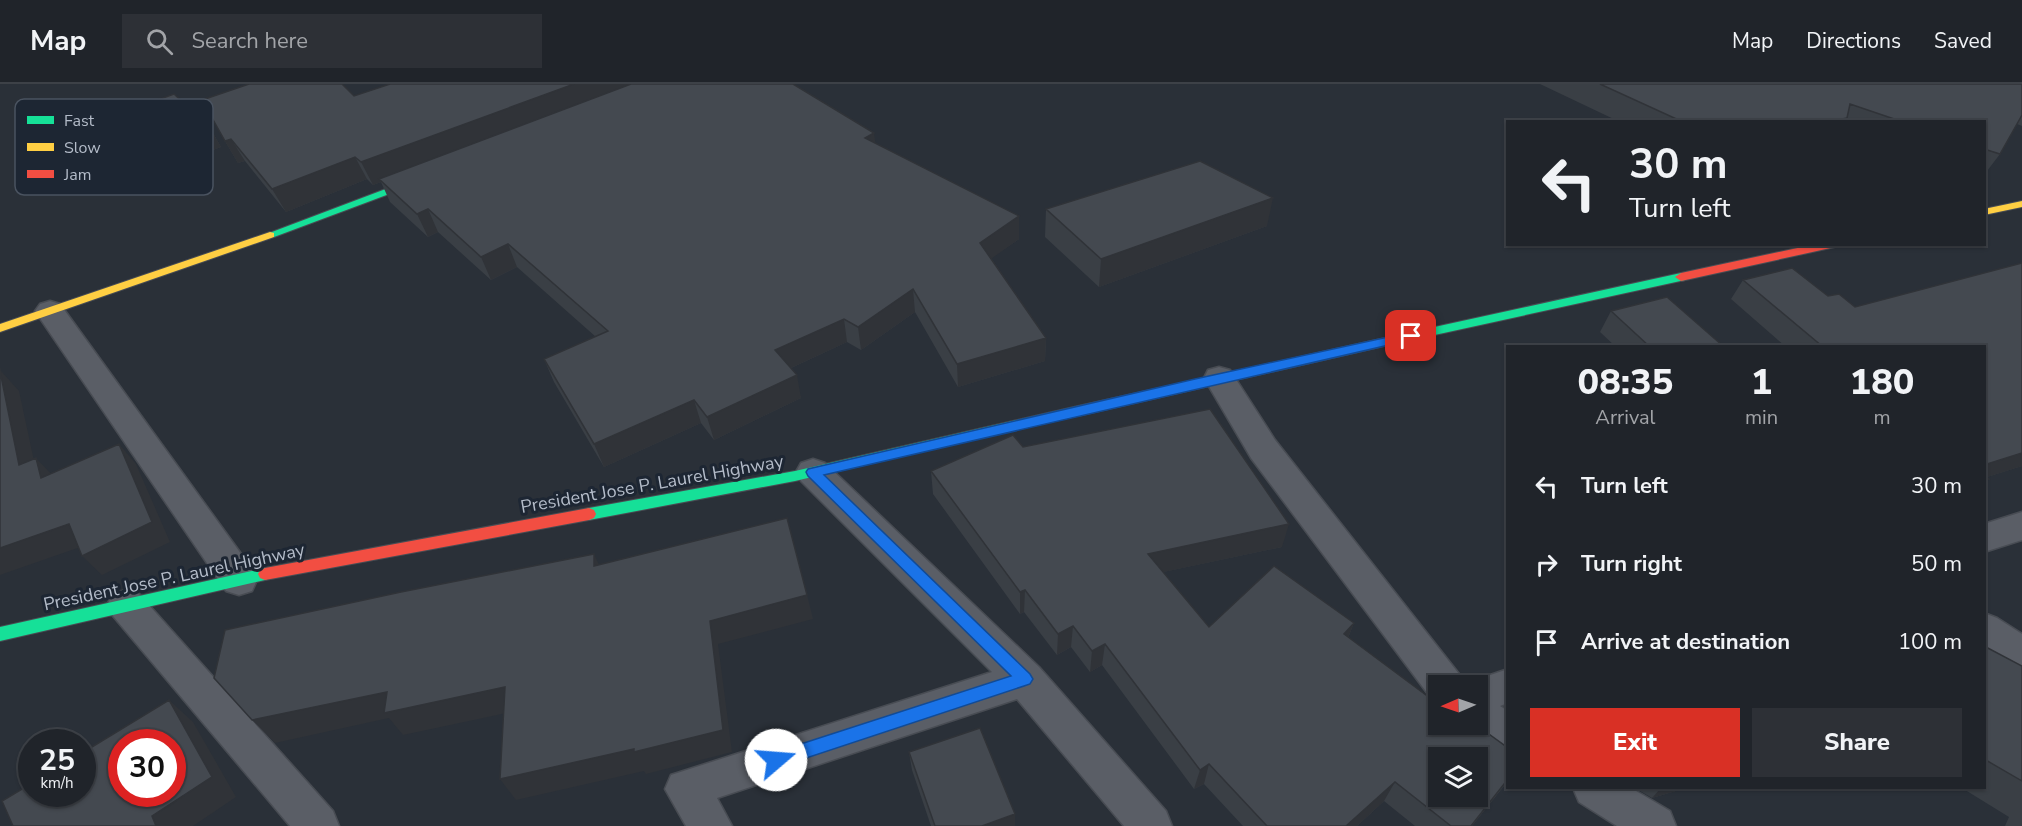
<!DOCTYPE html>
<style>
body{margin:0;font-family:"Nunito Sans",sans-serif;background:#2d3036;color:#f1f3f6;height:100vh;display:flex;flex-direction:column;font-size:22px;white-space:nowrap}
*{box-sizing:border-box;margin:0}
p{font-size:20px;color:#a2a4a8}
.icon{flex:none;width:33px;height:33px;fill:none;stroke:currentColor;stroke-width:2;stroke-linecap:round;stroke-linejoin:round}
.map{position:relative;flex:1;overflow:hidden}
.panel{position:absolute;left:1506px;top:261px;width:480px;height:444px;display:flex;flex-direction:column;background:#20242a;border-radius:0px;box-shadow:0 2px 4px #0004,0 0 0 2px #3d4147}
.panel>*{flex:none}
.hud{position:absolute;left:1506px;top:36px;width:480px;height:126px;border-radius:0px;box-shadow:0 2px 4px #0004,0 0 0 2px #3d4147;background:#20242a;color:#f1f3f6;overflow:hidden}
.needle{width:39px;rotate:268deg}
.controls{position:absolute;left:1428px;top:591px;display:grid;gap:12px}
.controls a{display:grid;place-items:center;width:60px;height:60px;border-radius:0px;background:#20242a;box-shadow:0 2px 4px #0004,0 0 0 2px #3d4147;font-size:30px}
.speed{position:absolute;left:18px;top:645px;display:flex;gap:12px;font-size:30px;font-weight:700;text-align:center}
.speed>*{display:grid;place-content:center;width:78px;height:78px;border-radius:50%;background:#20242a;box-shadow:0 2px 4px #0004,0 0 0 2px #3d4147;line-height:1}
.speed small{font-size:15px;font-weight:400}
.speed .limit{border:9px solid #d22;background:#fff;color:#111}
.pin{position:absolute;display:grid;place-items:center;width:51px;height:51px;color:#fff;margin:-26px;border-radius:12px;box-shadow:0 3px 9px #0006}
.me{position:absolute;width:66px;margin:-33px;rotate:72deg;stroke-linejoin:round;filter:drop-shadow(0 0 4px #0008)}
.turn{display:flex;align-items:center;gap:21px;height:126px;padding:0 24px;font-size:27px}
.turn .icon{width:78px;height:78px;stroke-width:2.5}
.turn b{display:block;font-size:42px;line-height:51px}
.eta{display:flex;justify-content:space-evenly;align-items:center;height:102px;text-align:center}
.eta b{font-size:36px;font-weight:800;line-height:42px}
.primary-button{display:flex;gap:12px;margin-top:auto;padding:12px 24px}
.primary-button a{flex:1;height:69px;border-radius:0px;background:#d93025;color:#fff;font-size:24px;font-weight:800;line-height:69px;text-align:center}
.primary-button a+a{background:#2d3036;color:#f1f3f6}
ul{padding:0;list-style:none}
li{display:flex;align-items:center;gap:18px;height:78px;padding:0 24px}
li div{flex:1}
li b{display:block;font-size:22px}
li em{font-style:normal}
header{display:flex;align-items:center;gap:36px;box-sizing:border-box;height:84px;padding:0 30px;background:#20242a;border-bottom:2px solid #3d4147}
header strong{font-size:28px}
nav{display:flex;gap:33px;margin-inline-start:auto;font-size:21px}
.search{width:420px;height:54px;background:#2d3036;display:flex;align-items:center;gap:15px;box-sizing:border-box;padding:0 21px;border-radius:0px;color:#a2a4a8;font-size:22px}
.map>svg:first-child{display:block}
.lines{fill:none;stroke-linecap:round;stroke-linejoin:round}
.street-casing{stroke:#484c53;stroke-width:3}
.fast-casing{stroke:#484c53;stroke-width:2}
.slow-casing{stroke:#484c53;stroke-width:2}
.jam-casing{stroke:#484c53;stroke-width:2}
.street{fill:#5a5e66;fill-rule:evenodd}
.fast{fill:#16e098;fill-rule:evenodd}
.slow{fill:#ffcf43;fill-rule:evenodd}
.jam{fill:#f24e42;fill-rule:evenodd}
.wall{fill:#3a3f45}
.shaded-wall{fill:#303338}
.building{fill:#444950;stroke:#303338;stroke-width:1.5;fill-rule:evenodd}
.route{fill:#1a73e8;stroke:#114b97;stroke-width:1.5}
.labels{text-anchor:middle;stroke-width:6;stroke-linejoin:round;paint-order:stroke}
.street-label{font-size:18px;fill:#b4bcc9;stroke:#1d2633}
.key{fill:#1d2633;stroke:#4a5360;stroke-width:1.5}
.key-label{font-size:16px;fill:#b4bcc9}
</style>
<header>
<strong>Map</strong>
<div class="search"><svg class="icon" aria-label="search" viewBox="0 0 24 24"><circle cx="10" cy="10" r="6"/><path d="M15 15l6 6"/></svg>Search here</div>
<nav><a>Map</a><a>Directions</a><a>Saved</a></nav>
</header>
<div class="map">
<svg width="2022" height="742" viewBox="0 0 2022 742">
<rect width="100%" height="100%" fill="#2a3038"/>
<g class="lines">
<g class="street-casing">
<path id="street" d="M50 217 60 220 252 485 257 496 252 507 239 511 226 507 35 227 40 220Z
M1219 283 1230 286 1275 356 1459 590 1464 600 1508 585V619L1500 622 1508 627V667L1494 662 1463 640H1478V602H1438V617L1431 614 1251 374 1204 294 1208 286Z
M813 375 825 379 1039 583 1166 727 1172 742H1124L1017 615 717 714 732 742H686L665 705 671 691 992 588 801 397 796 388 801 379Z
M2022 428V456L1984 468V440Z
M126 506 139 510 333 727 339 742H290L113 532 107 521 113 510Z
M1984 529 1997 534 2022 550V587L2008 582 1984 566Z
M1573 704H1631L1670 727 1676 742H1617L1579 718Z"/>
</g>
<g class="fast-casing">
<path id="fast" d="M428 89 432 90V94L274 153H266L264 151Z
M1681 189 1687 193 1685 196 1398 259 1392 255 1398 251Z
M1078 322 1085 327 1083 330 795 397 589 436 584 434 582 430 584 426 589 424 795 387Z
M265 484 270 486 272 490 270 494 265 496 0 557V543Z"/>
</g>
<g class="slow-casing">
<path id="slow" d="M2022 117V123L1984 131V125Z
M270 148 274 149V153L0 248V240Z
M1398 251 1402 252 1404 255 1402 258 1078 332 1071 327 1078 322Z"/>
</g>
<g class="jam-casing">
<path id="jam" d="M1816 160H1840L1835 163 1681 197 1675 193 1681 189Z
M589 424 594 426 596 430 594 434 589 436 265 496 260 494 258 490 260 486 265 484Z"/>
</g>
<use href="#street" class="street"/>
<use href="#fast" class="fast"/>
<use href="#slow" class="slow"/>
<use href="#jam" class="jam"/>
</g>
<path class="wall" d="M1540 0H2022V42L2017 40 2000 70 1984 91V38H1620Z
M354 12 876 60 1019 132V155L991 174 1046 254 1045 277 958 303 915 228 861 266 847 258 791 284 801 314 714 356 701 339 604 383 554 298 544 275 596 253 517 183 491 196 438 148 428 153 390 118 381 98 373 101 367 95 286 128 245 77 238 79 225 57Z
M124 28 210 44 221 63 169 82 136 46Z
M1046 125 1267 142 1099 203 1045 153Z
M2022 179V382L1987 393 1989 395 1984 400V262H1785L1731 215 1743 196 1828 212 1855 223Z
M1611 227 1723 262H1615L1600 248Z
M1023 363 1282 463 1163 488 1209 543 1354 539 1348 554 1508 697 1472 742H1415L1384 717 1357 742H1243L1204 700 1194 705 1102 581 1090 588 1071 563 1057 571 1024 528 1020 530 933 410 931 387Z
M1984 562 2022 582V742H2005L2009 733 1962 704H1984Z
M909 668 1015 730V742H931L912 686Z
M1635 704H1686L1652 714Z"/>
<path class="shaded-wall" d="M574 0H640L379 95 381 98 373 101 361 78Z
M1847 34 1845 38H1828Z
M210 44 221 63 169 82 157 64Z
M874 49 877 71 865 54Z
M231 55 245 77 238 79 225 57Z
M355 73 367 95 286 128 272 105Z
M1273 114 1267 142 1099 203 1101 175Z
M428 125 438 148 428 153 417 130Z
M1019 132V155L981 182 980 159Z
M508 160 517 183 491 196 481 173Z
M913 205 915 228 861 266 858 243Z
M844 235 847 258 780 289 775 266Z
M1046 254 1045 277 958 303 957 280Z
M0 283 1 287 19 307 39 400 19 381 0 306Z
M797 291 801 314 714 356 707 333Z
M694 316 701 339 604 383 594 360Z
M119 360 136 380 170 458 102 491 82 472Z
M2022 369V382L1984 394V381Z
M36 374 55 394H41Z
M69 440 89 460 0 491V464Z
M1289 440 1282 463 1145 492 1148 470Z
M594 470 605 494 594 482Z
M1025 506 1024 528 1020 530V508Z
M807 511 813 535 718 560 732 668 646 690 644 687 516 716 500 695 634 665 710 537Z
M1354 539 1345 561 1344 550Z
M1073 542 1071 563 1057 571 1058 550Z
M1105 560 1102 581 1090 588 1092 567Z
M505 603 520 626 403 651 389 634 275 659 252 636 387 608Z
M169 616 193 638 236 713 193 742H156L152 732Z
M1209 680 1204 700 1194 705 1200 686Z
M1395 698 1384 717 1357 742H1346Z
M1661 704H1686L1652 714Z
M1015 730V742H982Z"/>
<path class="building" d="M249 0H342L354 12 390 0H574L361 78 355 73 272 105 231 55 225 57 202 16Z
M631 0H793L874 49 865 54 1019 132 980 159 1046 254 957 280 913 205 858 243 844 235 775 266 797 291 707 333 694 316 594 360 544 275 608 247 508 160 481 173 428 125 417 130 379 95Z
M1600 0H2022V31L2000 70 1984 65V38H1903L1850 20 1847 34 1828 38H1683Z
M174 10 210 44 157 64 124 28Z
M1200 77 1273 114 1101 175 1046 125Z
M2022 179V369L1984 381V262H1822L1743 196 1792 184 1828 212 1839 210 1855 223Z
M1667 213 1723 262H1649L1611 227Z
M0 287 19 381 36 374 41 394 119 360 152 438 82 472 69 440 0 464Z
M1210 325 1289 440 1148 470 1209 543 1274 482 1354 539 1344 550 1438 620V640H1475L1508 664V695L1471 742H1451L1395 698 1346 742H1267L1209 680 1200 686 1105 560 1092 567 1073 542 1058 550 1025 506 1020 508 931 387 1013 351 1023 363ZM1438 674H1478V712H1438Z
M1984 391 1989 395 1984 396Z
M787 434 807 511 710 537 723 646 634 668V665L500 695 505 603 384 629 387 608 252 636 214 594 225 546 401 508 594 470V482Z
M1984 562 2022 582V697L1984 675Z
M169 616 212 693 152 732 156 742H13L2 717 32 699V710H82V669ZM122 658H172V710H122Z
M980 644 1015 730 982 742H935L909 668Z"/>
<path class="route" d="M1411 248 1417 252 1415 255 824 391 1030 590 1033 595 1030 600 1024 602 776 684 770 682 768 676 770 670 776 668 1011 592 808 392 806 388 808 385 1195 295Z"/>
<g class="labels">
<g class="street-label">
<text transform="translate(652 400) rotate(-10)" y="6">President Jose P. Laurel Highway</text>
<text transform="translate(174 493) rotate(-12)" y="6">President Jose P. Laurel Highway</text>
</g>
</g>
<rect x="15" y="15" width="198" height="96" rx="9" class="key"/>
<rect x="27" y="32" width="27" height="8" fill="#16e098"/>
<rect x="27" y="59" width="27" height="8" fill="#ffcf43"/>
<rect x="27" y="86" width="27" height="8" fill="#f24e42"/>
<g class="key-label">
<text x="64" y="42">Fast</text>
<text x="64" y="69">Slow</text>
<text x="64" y="96">Jam</text>
</g>
</svg>
<div class="controls">
<a><svg class="needle" viewBox="-14 -14 28 28"><path d="M0-13l5 13h-10z" fill="#e53935"/><path d="M0 13l5-13h-10z" fill="#a2a4a8"/></svg></a>
<a><svg class="icon" aria-label="layers" viewBox="0 0 24 24"><path d="M12 4l9 5-9 5-9-5zM3 14l9 5 9-5"/></svg></a>
</div>
<div class="speed"><div>25<small>km/h</small></div><div class="limit">30</div></div>
<div class="pin" style="left:1411px;top:252px;background:#d93025"><svg class="icon" aria-label="arrive" viewBox="0 0 24 24"><path d="M6 21V4h12l-3 4 3 4H6"/></svg></div>
<svg class="me" style="left:776px;top:676px" viewBox="-20 -20 40 40"><circle r="19" fill="#fff"/><path d="M0-13L10 11 0 6-10 11z" fill="#1a73e8"/></svg>
<div class="hud">
<div class="turn"><svg class="icon" aria-label="left" viewBox="0 0 24 24"><path d="M17 20v-9H6M10 6l-5 5 5 5"/></svg><div><b>30 m</b>Turn left</div></div>
</div>
<section class="panel">
<div class="eta">
<div><b>08:35</b><p>Arrival</p></div>
<div><b>1</b><p>min</p></div>
<div><b>180</b><p>m</p></div>
</div>
<ul>
<li><svg class="icon" aria-label="left" viewBox="0 0 24 24"><path d="M17 20v-9H6M10 6l-5 5 5 5"/></svg><div><b>Turn left</b></div><em>30 m</em></li>
<li><svg class="icon" aria-label="right" viewBox="0 0 24 24"><path d="M7 20v-9h11M14 6l5 5-5 5"/></svg><div><b>Turn right</b></div><em>50 m</em></li>
<li><svg class="icon" aria-label="arrive" viewBox="0 0 24 24"><path d="M6 21V4h12l-3 4 3 4H6"/></svg><div><b>Arrive at destination</b></div><em>100 m</em></li>
</ul>
<div class="primary-button"><a>Exit</a><a>Share</a></div>
</section>
</div>
